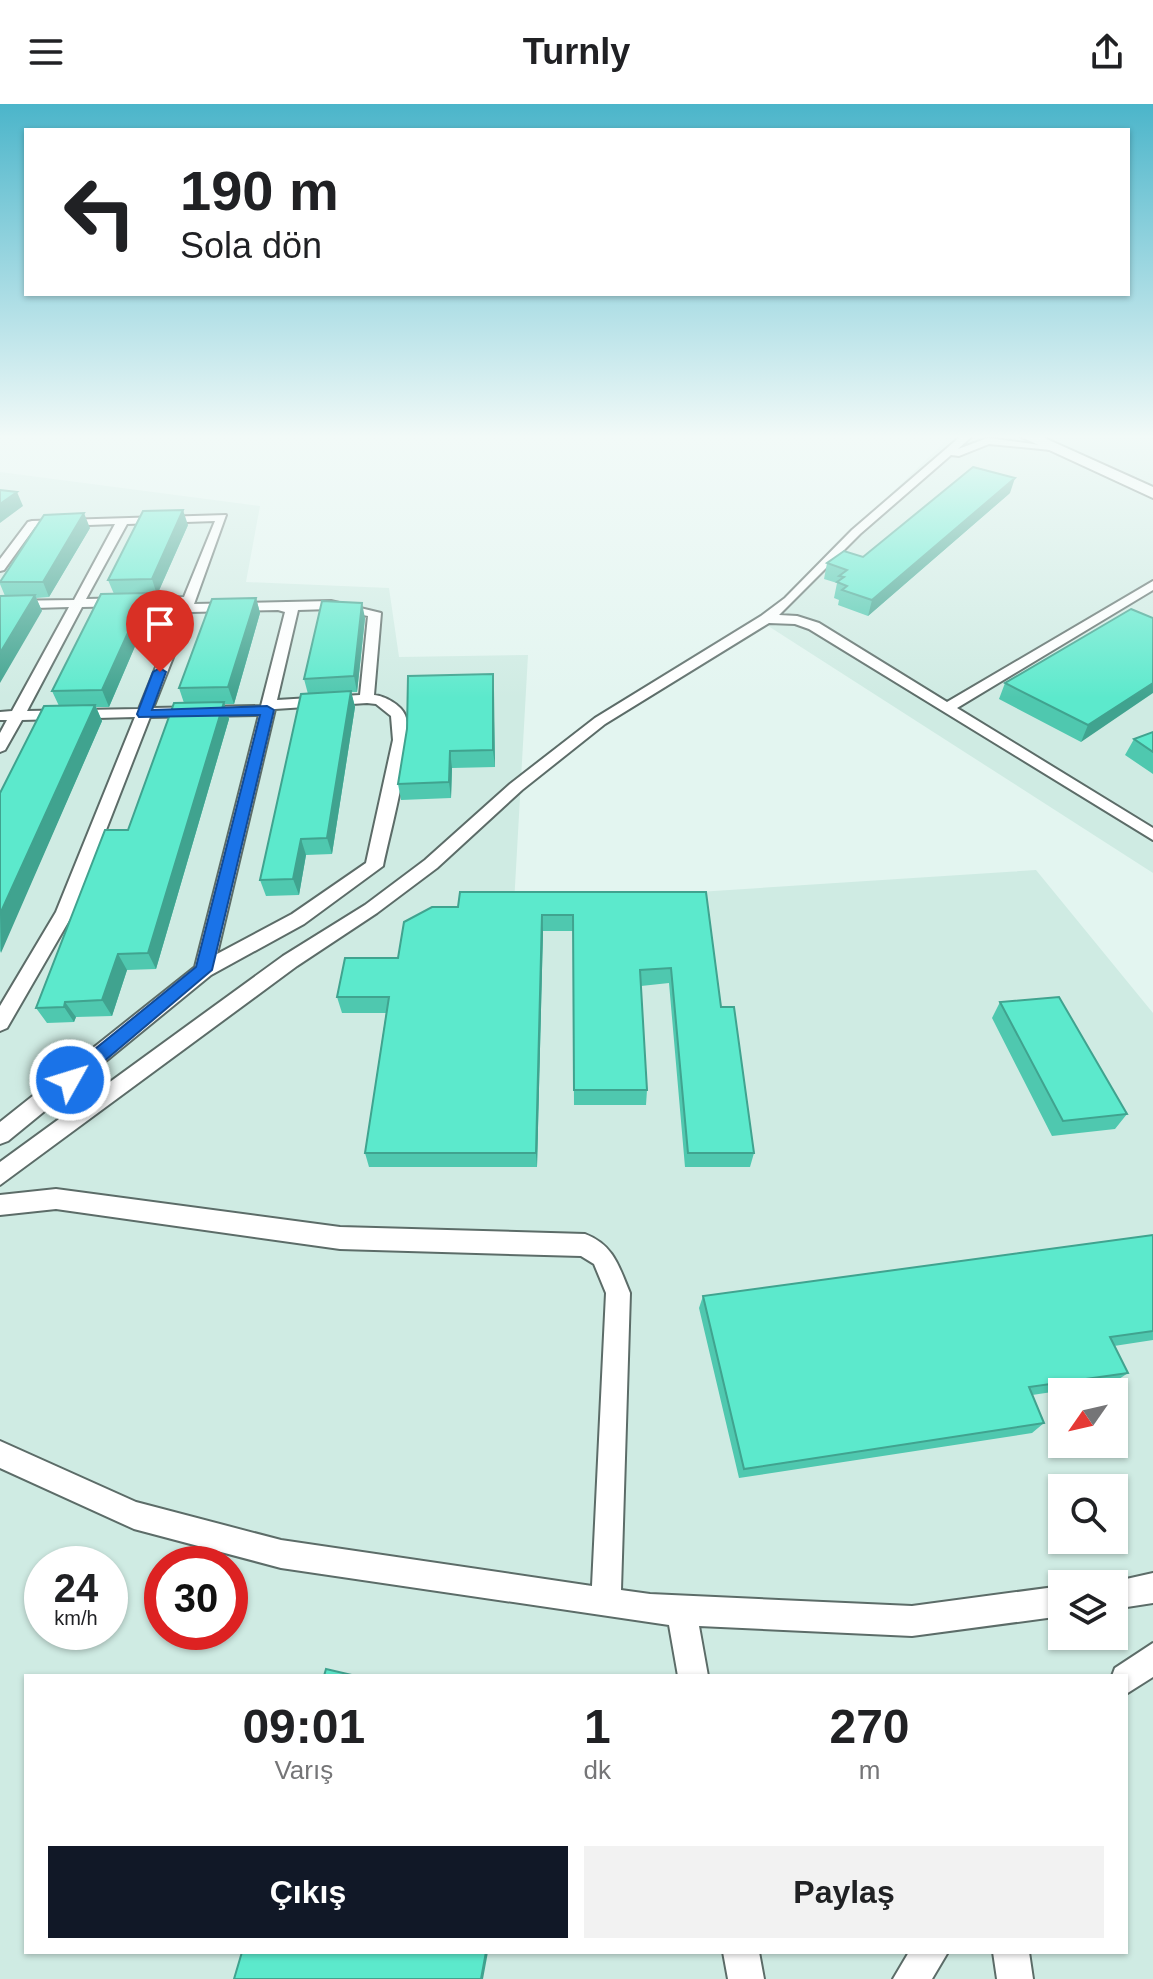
<!DOCTYPE html>
<html lang="tr">
<meta charset="utf-8">
<style>
body{margin:0;font-family:Helvetica,sans-serif;background:#f2f2f2;color:#202124;height:100vh;display:flex;flex-direction:column;font-size:30px;white-space:nowrap}
*{box-sizing:border-box;margin:0}
p{font-size:26px;color:#757577}
.icon{flex:none;width:44px;height:44px;fill:none;stroke:currentColor;stroke-width:2;stroke-linecap:round;stroke-linejoin:round}
.map{position:relative;flex:1;overflow:hidden}
.side{position:absolute;left:24px;top:1570px;width:1104px;height:280px;display:flex;flex-direction:column;background:#fff;border-radius:0px;box-shadow:0 2px 6px #0004}
.side>*{flex:none}
.top-card{position:absolute;left:24px;top:24px;width:1106px;height:168px;border-radius:0px;box-shadow:0 2px 6px #0004;background:#fff;color:#202124;overflow:hidden}
.needle{width:52px;rotate:236deg}
.fabs{position:absolute;left:1048px;top:1274px;display:grid;gap:16px}
.fabs a{display:grid;place-items:center;width:80px;height:80px;border-radius:0px;background:#fff;box-shadow:0 2px 6px #0004;font-size:40px}
.speed{position:absolute;left:24px;top:1442px;display:flex;gap:16px;font-size:40px;font-weight:700;text-align:center}
.speed>*{display:grid;place-content:center;width:104px;height:104px;border-radius:50%;background:#fff;box-shadow:0 2px 6px #0004;line-height:1}
.speed small{font-size:20px;font-weight:400}
.speed .limit{border:12px solid #d22;background:#fff;color:#111}
.pin{position:absolute;display:grid;place-items:center;width:68px;height:68px;color:#fff;margin:-82px -34px;border-radius:50% 50% 50% 0;rotate:-45deg;box-shadow:0 0 8px #0007}
.pin .icon{rotate:45deg}
.me{position:absolute;width:88px;margin:-44px;rotate:51deg;stroke-linejoin:round;filter:drop-shadow(0 0 6px #0008)}
.turn{display:flex;align-items:center;gap:28px;height:168px;padding:0 24px;font-size:36px}
.turn .icon{width:104px;height:104px;stroke-width:2.5}
.turn b{display:block;font-size:56px;line-height:68px}
.eta{display:flex;justify-content:space-evenly;align-items:center;height:136px;text-align:center}
.eta b{font-size:48px;font-weight:700;line-height:56px}
.primary-button{display:flex;gap:16px;margin-top:auto;padding:16px 24px}
.primary-button a{flex:1;height:92px;border-radius:0px;background:#111827;color:#fff;font-size:32px;font-weight:700;line-height:92px;text-align:center}
.primary-button a+a{background:#f2f2f2;color:#202124}
header{display:flex;justify-content:space-between;align-items:center;height:104px;padding:0 24px;background:#fff;font-size:36px;font-weight:700}
.map>svg:first-child{display:block}
.built{fill:#cfebe3;fill-rule:evenodd}
.lines{fill:none;stroke-linecap:round;stroke-linejoin:round}
.street-casing{stroke:#5c6c68;stroke-width:4}
.primary-casing{stroke:#5c6c68;stroke-width:4}
.street{fill:#fff;fill-rule:evenodd}
.primary{fill:#fff;fill-rule:evenodd}
.wall{fill:#4fc8af}
.shaded-wall{fill:#40a38f}
.building{fill:#5ce9cc;stroke:#40a38f;stroke-width:2}
.route{fill:#1a73e8;stroke:#114b97;stroke-width:2}
</style>
<header><svg class="icon" aria-label="menu" viewBox="0 0 24 24"><path d="M4 6h16M4 12h16M4 18h16"/></svg>Turnly<svg class="icon" aria-label="share" viewBox="0 0 24 24"><path d="M12 15V3M7 8l5-5 5 5M5 13v7h14v-7"/></svg></header>
<div class="map">
<svg width="1153" height="1875" viewBox="0 0 1153 1875">
<rect width="100%" height="100%" fill="#e3f5f0"/>
<path class="built" d="M951 332H1153V769L759 516Z
M0 368 260 402 246 478 389 484 399 553 528 551 514 800 1036 766 1153 909V1875H0ZM1062 1288H1114V1340H1062ZM1062 1384H1114V1436H1062ZM42 1460H110V1528H42ZM162 1460H230V1528H162ZM1062 1480H1114V1532H1062ZM26 1572H1126V1848H26Z"/>
<g class="lines">
<g class="street-casing">
<path id="street" d="M961 332H972L958 345 988 334 1056 343 1051 346 989 340 959 352 951 351 860 430 779 511 797 512 819 519 947 598 1153 477V486L957 604 1153 724V736L809 525 795 520 769 519 605 620 522 686 437 764 377 809 297 862 0 1081V1058L283 852 365 801 425 756 510 680 595 614 761 512 785 494 852 426Z
M226 411 194 500 331 497 381 509 374 591C385 592 401 601 405 611 416 637 389 731 383 762L304 820 211 871 8 1037 0 1040V1018L195 863 259 611 150 613 74 808 7 924 0 927V902L56 808 135 613 22 616 5 646 0 648V629L7 616H0V608L12 607 69 503 0 505V497L74 496 115 420 35 423 4 466 0 467V455L28 418 32 417ZM215 417 184 493 86 495 127 420ZM181 501 139 605 27 607 82 503ZM331 505 368 512 360 591 277 596 298 506ZM278 506 285 508 261 602 153 604 191 508ZM367 599 376 600 391 612 393 636 366 759 292 810 217 850 275 605Z
M56 1085 340 1123 585 1130C614 1141 619 1163 630 1189L621 1486 650 1490 912 1502 1062 1482V1512L912 1532 699 1522 708 1572H678L669 1521 281 1464 134 1425 0 1364V1337L136 1398 281 1436 592 1482 606 1189 594 1160 581 1152 340 1145 56 1105 0 1111V1091Z
M1153 1469V1499L1114 1505V1480H1104Z
M1153 1539V1573L1126 1590V1572H1112L1115 1564Z
M723 1848H759L764 1875H728Z
M909 1848H948L932 1875H893Z
M993 1848H1029L1033 1875H997Z"/>
</g>
<g class="primary-casing">
<path id="primary" d="M1019 332H1040L1153 383V394Z"/>
</g>
<use href="#street" class="street"/>
<use href="#primary" class="primary"/>
</g>
<path class="wall" d="M1010 389 868 512 838 501 839 496 834 494 837 479 824 475 827 459 863 453Z
M188 421 157 491H146L151 505 109 603H96L102 617 0 849V689L59 602 52 587 114 490 108 476Z
M90 424 49 493 36 494 42 507 5 492 0 480V477Z
M256 494 260 509 234 600H224L229 615 156 865 127 866 112 912 76 913 74 918 47 919 36 904 128 726 184 599 179 584Z
M365 514 357 588H351L355 603 332 750 306 751 299 791 266 792 260 776 308 590 304 575Z
M1153 514 1081 638 999 595 1005 579Z
M493 570 495 663 452 664 451 694 401 696 398 680Z
M1153 628V670L1125 651 1134 635Z
M706 788 721 903 754 1049 750 1063H685L669 879 641 882 647 986 646 1001H574L573 827H543L537 1063H369L365 1049 386 909H342L337 893 398 854 458 803Z
M1000 898 1127 1010 1115 1025 1052 1032 992 914Z
M1153 1131V1236L1114 1242 1128 1269 1113 1279 1032 1291 1044 1319 1032 1329 739 1374 699 1204 703 1192Z"/>
<path class="shaded-wall" d="M1015 374 1010 389 868 512 872 496Z
M17 388 23 402 0 419V400Z
M183 406 188 421 157 491 152 475Z
M84 409 90 424 49 493 43 478Z
M146 489 151 505 109 603 102 586Z
M35 491 42 507 0 579V549Z
M256 494 260 509 234 600 228 583Z
M362 499 365 514 357 588 354 572Z
M493 570 494 586 495 663 493 646Z
M1153 579V589L1081 638 1088 621Z
M351 587 355 603 332 750 327 734Z
M224 598 229 615 156 865 148 849Z
M95 601 102 617 1 849 0 810Z
M450 647 452 664 451 694 449 678Z
M301 735 306 751 299 791 293 775Z
M542 811 543 827 537 1063 536 1049Z
M118 850 127 866 112 912 102 896Z
M65 898 76 913 74 918 64 903Z
M486 1848H488L483 1875H481Z"/>
<path class="building" d="M973 363 1015 374 872 496 842 486 847 482 837 478 844 473 839 472 847 466 827 459 844 447 863 453Z
M0 386 17 388 0 400Z
M183 406 152 475 108 476 143 407Z
M84 409 43 478H0L44 411Z
M146 489 102 586 52 587 101 490Z
M35 491 0 549V492Z
M256 494 228 583 179 584 212 495Z
M322 497 362 499 354 572 304 575Z
M1131 505 1153 514V579L1088 621 1005 579Z
M493 570V646L450 647 449 678 398 680 407 625 408 572Z
M351 587 327 734 301 735 293 775 260 776 301 590Z
M224 598 148 849 118 850 102 896 65 898 64 903 36 904 105 726H128L174 599Z
M95 601 0 810V689L44 602Z
M1153 628V648L1134 635Z
M460 788H706L721 903H734L754 1049H688L671 864 640 866 647 986H574L573 811H542L536 1049H365L389 893H337L345 854H398L404 818 432 803H458Z
M1059 893 1127 1010 1063 1017 1000 898Z
M1153 1131V1227L1110 1233 1128 1269 1029 1283 1044 1319 744 1365 703 1192Z
M326 1565 356 1572H324Z
M242 1848H486L481 1875H234Z"/>
<linearGradient id="sky" x2="0" y2="1"><stop stop-color="#4bb5ca"/><stop offset="0.56" stop-color="#f2faf8"/><stop offset="1" stop-color="#f2faf8" stop-opacity="0"/></linearGradient>
<rect width="1153" height="594" fill="url(#sky)"/>
<path class="route" d="M160 564 166 568 152 606 267 602 274 606 212 866 76 981H63L60 976 63 971 196 863 260 611 139 613 137 610 153 568Z"/>
</svg>
<div class="fabs">
<a><svg class="needle" viewBox="-14 -14 28 28"><path d="M0-13l5 13h-10z" fill="#e53935"/><path d="M0 13l5-13h-10z" fill="#757577"/></svg></a>
<a><svg class="icon" aria-label="search" viewBox="0 0 24 24"><circle cx="10" cy="10" r="6"/><path d="M15 15l6 6"/></svg></a>
<a><svg class="icon" aria-label="layers" viewBox="0 0 24 24"><path d="M12 4l9 5-9 5-9-5zM3 14l9 5 9-5"/></svg></a>
</div>
<div class="speed"><div>24<small>km/h</small></div><div class="limit">30</div></div>
<div class="pin" style="left:160px;top:568px;background:#d93025"><svg class="icon" aria-label="arrive" viewBox="0 0 24 24"><path d="M6 21V4h12l-3 4 3 4H6"/></svg></div>
<svg class="me" style="left:70px;top:976px" viewBox="-20 -20 40 40"><circle r="17" fill="#1a73e8" stroke="#fff" stroke-width="3"/><path d="M0-11L8 9 0 5-8 9z" fill="#fff"/></svg>
<div class="top-card">
<div class="turn"><svg class="icon" aria-label="left" viewBox="0 0 24 24"><path d="M17 20v-9H6M10 6l-5 5 5 5"/></svg><div><b>190 m</b>Sola dön</div></div>
</div>
<section class="side">
<div class="eta">
<div><b>09:01</b><p>Varış</p></div>
<div><b>1</b><p>dk</p></div>
<div><b>270</b><p>m</p></div>
</div>
<div class="primary-button"><a>Çıkış</a><a>Paylaş</a></div>
</section>
</div>
